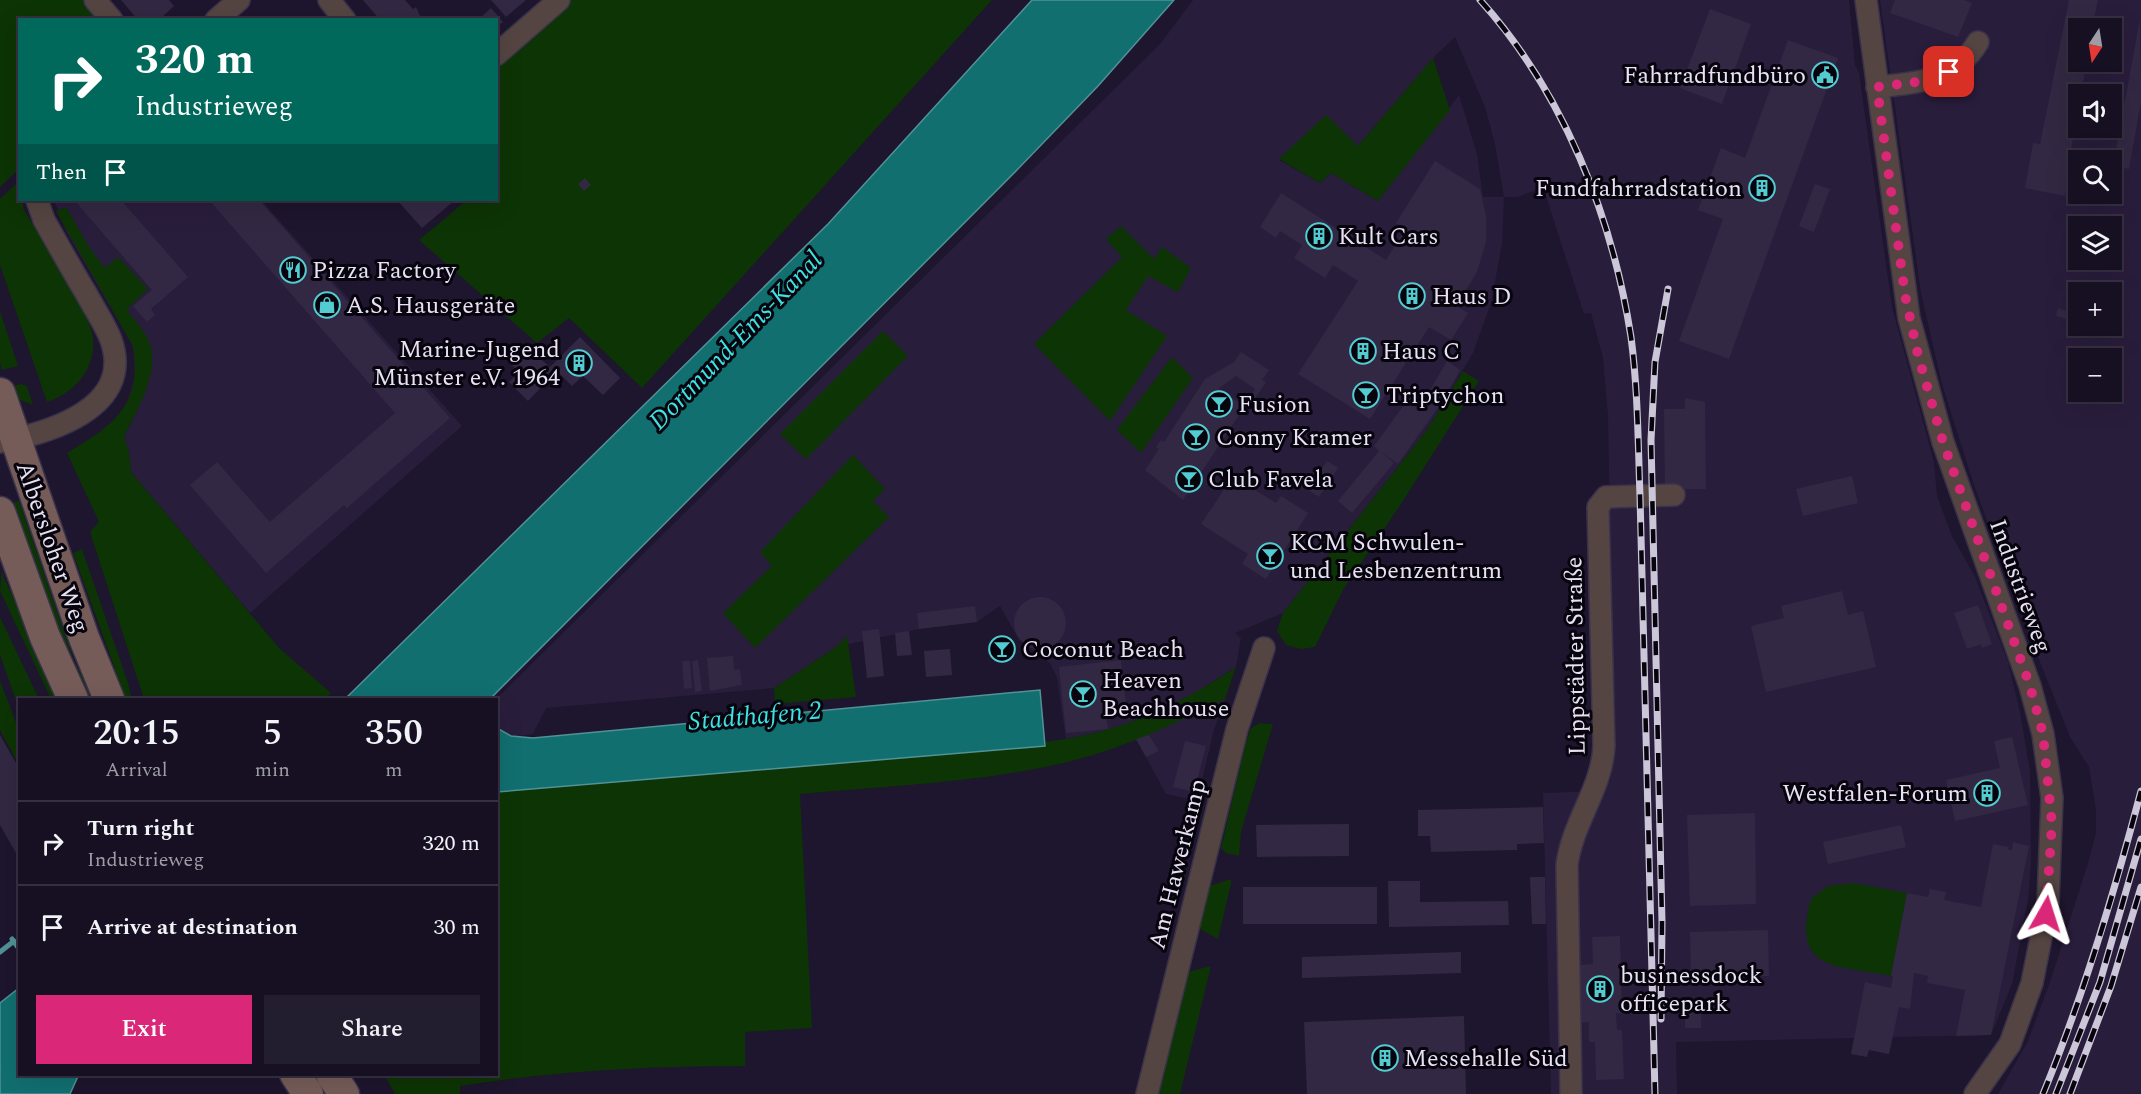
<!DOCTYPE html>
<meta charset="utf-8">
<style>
body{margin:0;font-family:Spectral,serif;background:#231e2f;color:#f1f3f6;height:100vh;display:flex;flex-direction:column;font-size:22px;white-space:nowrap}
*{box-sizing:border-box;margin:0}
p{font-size:20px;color:#9e9da5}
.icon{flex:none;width:33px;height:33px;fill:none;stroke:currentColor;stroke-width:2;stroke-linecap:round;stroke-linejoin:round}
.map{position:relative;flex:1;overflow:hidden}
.side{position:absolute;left:18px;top:698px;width:480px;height:378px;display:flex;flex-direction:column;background:#161022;border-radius:0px;box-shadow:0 6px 24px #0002,0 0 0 2px #353040}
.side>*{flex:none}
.top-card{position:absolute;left:18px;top:18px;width:480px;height:183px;border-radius:0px;box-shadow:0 6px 24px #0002,0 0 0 2px #353040;background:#00695c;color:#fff;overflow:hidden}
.needle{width:39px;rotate:192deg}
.fabs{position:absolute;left:2068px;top:18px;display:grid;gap:12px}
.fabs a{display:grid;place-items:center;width:54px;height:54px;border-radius:0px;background:#161022;box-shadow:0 6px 24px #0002,0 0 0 2px #353040;font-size:30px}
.pin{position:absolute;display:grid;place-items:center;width:51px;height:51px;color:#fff;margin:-26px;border-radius:12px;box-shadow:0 3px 9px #0006}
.me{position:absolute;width:66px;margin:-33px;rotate:6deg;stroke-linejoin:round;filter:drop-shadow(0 0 4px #0008)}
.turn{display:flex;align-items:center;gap:21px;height:126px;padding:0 18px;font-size:27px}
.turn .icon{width:78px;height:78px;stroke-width:2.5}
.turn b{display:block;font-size:42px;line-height:51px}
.then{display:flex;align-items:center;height:57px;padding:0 18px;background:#0003;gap:12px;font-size:22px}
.eta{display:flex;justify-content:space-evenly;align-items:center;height:102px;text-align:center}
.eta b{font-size:36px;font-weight:600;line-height:42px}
.primary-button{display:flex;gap:12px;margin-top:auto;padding:12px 18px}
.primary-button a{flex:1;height:69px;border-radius:0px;background:#db2777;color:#fff;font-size:24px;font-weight:600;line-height:69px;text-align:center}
.primary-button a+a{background:#231e2f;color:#f1f3f6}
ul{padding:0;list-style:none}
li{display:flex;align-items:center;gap:18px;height:84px;padding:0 18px;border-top:2px solid #353040}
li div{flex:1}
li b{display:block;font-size:22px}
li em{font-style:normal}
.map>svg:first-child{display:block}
.built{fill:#291d3c;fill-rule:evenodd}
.green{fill:#0d3404}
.water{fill:#116f70;stroke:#519297;stroke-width:1.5}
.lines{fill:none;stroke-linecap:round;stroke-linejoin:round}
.stream{stroke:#519297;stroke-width:5}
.building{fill:#322843;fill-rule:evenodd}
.street-casing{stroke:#3a324a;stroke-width:24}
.secondary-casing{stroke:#3a324a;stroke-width:33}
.street{stroke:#544542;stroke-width:21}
.secondary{stroke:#755c58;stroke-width:30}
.rail-casing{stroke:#cbc6d8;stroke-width:7}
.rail{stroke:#07040d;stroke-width:4.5;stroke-dasharray:14;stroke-linecap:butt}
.route{stroke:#db2777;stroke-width:10;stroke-dasharray:0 18}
.labels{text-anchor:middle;stroke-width:6;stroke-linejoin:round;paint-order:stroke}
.poi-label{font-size:24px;fill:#e7e2f3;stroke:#07040d;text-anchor:start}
.street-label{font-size:24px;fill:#e7e2f3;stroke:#07040d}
.water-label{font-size:26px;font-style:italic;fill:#3de2e3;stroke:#07040d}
</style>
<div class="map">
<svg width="2141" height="1094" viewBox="0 0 2141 1094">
<rect width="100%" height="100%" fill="#1e152e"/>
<path class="built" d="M1193 0H1849L1855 65 1859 73 1892 307 1934 462 1937 496 1952 536 1975 577 2008 662 2020 712 2030 771 2031 863 2028 900 2012 984 1991 1035 1893 1037 1889 1054 1869 1050 1867 1057 1851 1054 1854 1038 1676 1042 1677 1094H1551L1543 793 1605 791 1610 781 1614 758 1608 416 1603 358 1591 313 1584 314 1543 187 1518 197H1504L1502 244 1491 303 1473 353 1427 430 1283 613 1235 633 1241 638 1236 667 1179 703 1114 729 1066 739 1057 678 1050 663 1019 640 1000 606 977 622 919 629 836 647 774 688 546 708 533 734 509 737 497 734 496 699 1160 44ZM1455 37 1485 107 1495 144 1504 197H1483L1477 154 1459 95 1378 201 1331 173 1320 183 1279 160 1358 146 1436 55Z
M1880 0H2141V1094H1998L2028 1041 2049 985 2088 863 2096 833V810L2089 767 2070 737 2030 637 1974 485 1942 384 1921 293ZM2079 28H2112V62H2079ZM2079 94H2112V128H2079ZM2079 160H2112V194H2079ZM2079 226H2112V260H2079ZM2079 292H2112V326H2079ZM2079 358H2112V392H2079Z
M54 200H261L462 426 250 613 131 472 129 452 124 437 137 411 127 403 135 377 133 346 66 231Z
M1225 699 1214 730 1197 801 1166 794 1136 739Z"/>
<path class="green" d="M0 0H84L102 19 20 20 19 169 0 187Z
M566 0H992L642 388 569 318 537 343 419 240 467 200H496L497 62Z
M1433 58 1450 110 1378 201 1331 173 1320 183 1279 159 1326 115 1358 146Z
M17 183H19L20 200H23V208C38 233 53 258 67 283 76 299 88 315 92 333 99 365 76 393 47 402L0 265V199Z
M66 207 89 247 105 268 118 257 148 289 127 309C134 320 146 332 150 344 160 372 136 413 124 437L129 452 131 472 279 648 331 693 325 699H144L90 532 99 522 67 453C112 426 143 406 133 346L56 211Z
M1121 226 1154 259 1162 247 1191 268 1178 292 1148 276 1126 310 1167 336 1110 421 1034 344 1122 257 1106 239Z
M0 311 18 366 2 370 0 363Z
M883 331 908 356 806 459 780 434Z
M1172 357 1193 378 1141 453 1117 430Z
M1463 371 1479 381 1401 504 1344 588 1315 647 1301 649 1286 645 1277 631 1283 613 1427 430Z
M21 384 27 386 33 405 20 400 9 387Z
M853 455 885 489 873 501 889 517 755 648 723 613 772 566 760 552Z
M19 501 74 661 94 699H82L7 505Z
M82 549 128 683 132 699H123L114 666 73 553Z
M2 570 4 578 62 699H51L0 591Z
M0 617 39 699H20L19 709 0 655Z
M847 636 856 697 775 704 774 688 836 647Z
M1236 667 1225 699C1172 725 1118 751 1059 764 975 783 886 786 800 794L812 1028 745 1032V1066C649 1066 555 1071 460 1086V1094H395L384 1074H496L497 792 1044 746V742C1119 733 1173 709 1236 667Z
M0 681 19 730V765L0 730Z
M1260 723 1273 724 1241 832 1239 856 1226 853 1221 848 1246 742 1251 728Z
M1231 879V884L1218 939 1197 927 1209 886Z
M1854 883 1907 893 1891 976C1836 965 1791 972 1811 899L1828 886Z
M1211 966 1180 1094H1156L1187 972Z"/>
<path class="water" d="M1032 0H1174L1098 86 1015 172 490 699H345L828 224Z
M1040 690 1045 746 497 792V728L511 736 533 738Z
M19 988 20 1074H79L70 1094H0V1003Z"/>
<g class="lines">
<path class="stream" d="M12 939 20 950
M0 952 14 941"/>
</g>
<path class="building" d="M121 0H169L174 6 159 20H138Z
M363 0H405L413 9 416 7 422 20H380Z
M491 0H526L506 17Z
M1895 0H1964L1972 3 1958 37 1890 13Z
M2069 0H2098L2092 28H2079V62H2087L2081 94H2079L2065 196 2025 188 2033 143 2040 144Z
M491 8 503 22 496 27V20H478Z
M1710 9 1751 24 1722 104 1680 88Z
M2140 19 2141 101 2129 169 2113 166Z
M1788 40 1838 58 1729 359 1679 341 1723 219 1698 210 1721 148 1745 158Z
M1435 161 1480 189 1486 216V242L1477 272 1456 306 1468 313 1451 340 1429 327 1370 419 1298 374 1358 281 1333 265 1325 278 1294 258 1302 245 1280 231 1276 238 1260 227 1281 193 1386 260 1405 229 1396 223Z
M585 178 591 185 584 191 578 184Z
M1815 184 1830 189 1814 232 1799 226Z
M74 200H121L188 277 151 309 155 315 147 322 133 306 152 290Z
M209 200H259L450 418 347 508 344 505 266 573 190 485 217 462 270 522 395 413Z
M397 200H455L422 228Z
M2058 308 2072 313 2070 320 2056 316Z
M580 337 620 378 603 395 583 376 572 386 557 371 528 401 509 382 519 372 510 363 526 347 550 367Z
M1241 352 1269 370 1262 380 1266 382 1248 409 1245 406 1183 500 1145 470 1159 449 1156 447 1161 440 1164 442 1205 379 1234 362ZM1236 376 1255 389 1245 406 1218 389Z
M1447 361 1460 370 1444 399 1398 464 1381 452 1394 463 1352 513 1338 501 1379 451 1374 446 1407 401 1419 409Z
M1685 398 1705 402 1706 489H1665L1664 409H1685Z
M1327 461 1338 468 1319 497 1308 490Z
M1233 476 1276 503 1281 496 1308 513 1266 579 1242 564 1248 554 1201 524Z
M1852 476 1858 503 1803 516 1796 489Z
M1842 591 1848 615 1863 611 1876 667 1766 692 1751 626 1784 618 1781 606Z
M1014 623a26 26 0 1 1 52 0a26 26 0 1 1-52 0Z
M1978 605 1992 644 1982 648 1981 644 1967 649 1954 613Z
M975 606 977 622 919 629 917 613Z
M879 629 884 676 867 678 862 631Z
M909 631 912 655 897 656 895 633Z
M950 649 952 675 926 677 924 651Z
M733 656 734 670 740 669 742 685 710 691 707 658Z
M698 660 702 691 695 692 692 661Z
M1121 660 1127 713 1106 715 1108 729 1066 733 1059 667Z
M682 661H690L692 688 684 689Z
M0 735 20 770V860L0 825Z
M1149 735 1159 751 1146 757 1136 739Z
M2012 737 2028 805 1955 821 1946 780 2000 768 1994 741Z
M1185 741 1206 746 1194 792 1173 787Z
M1543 807 1544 843 1517 844V850L1431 852 1430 836H1418V810Z
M1755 813 1756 904 1690 906 1687 815Z
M1349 824V856L1257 857 1256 825Z
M1901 825 1906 847 1828 864 1823 842Z
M2013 842 2029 846 1991 1035 1956 1036 1965 990 1927 983 1928 976 1914 973 1910 1009 1899 1007 1889 1054 1869 1050 1867 1057 1851 1054 1865 982 1891 988 1893 977 1891 976 1907 893 1928 897 1930 889 1946 892 1944 900 1981 907 1993 844 2009 847 2008 850H2012Z
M1530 877H1545L1546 924H1532Z
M1388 881H1420V902L1508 901 1509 925 1389 927Z
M1243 887H1377V924H1243Z
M1768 930 1769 976 1691 978 1690 932Z
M1620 936 1622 1013H1616L1617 1030H1622L1624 1079 1596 1080 1595 1042H1589V1022L1580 1023 1579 965 1593 964 1592 937Z
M1461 952V973L1302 978V957Z
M1685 1012H1701V1028H1685Z
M1464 1016 1466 1094H1307L1304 1022Z"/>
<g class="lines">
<g class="street-casing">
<path id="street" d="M95 0 112 20
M329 0 345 20
M1866 0 1909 318 1943 442 2030 686 2043 734 2052 798 2048 902 2032 983 2010 1044 1975 1094
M216 20 239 0
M496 55 559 0
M1877 87C1919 82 1954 82 1978 42
M0 442C49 433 135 408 111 340 105 324 95 310 87 295 72 270 58 245 44 220L37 200
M1147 1094 1237 729 1264 648
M1571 1094 1567 865C1572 823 1602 789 1604 746L1598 507 1606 497 1674 495"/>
</g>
<g class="secondary-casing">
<path id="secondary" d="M0 393 84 638 109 699
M0 512 45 637 73 699
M295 1074 308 1094
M331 1074 344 1094"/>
</g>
<use href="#street" class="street"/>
<use href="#secondary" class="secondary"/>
<g class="rail-casing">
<path id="rail" d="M1480 0C1563 92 1612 215 1631 337 1638 390 1638 443 1640 496L1655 1094
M1661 1019 1662 922 1651 440 1655 362 1668 289
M2043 1094C2084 995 2114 894 2141 791
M2056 1094 2100 982 2141 839
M2070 1094 2111 986 2141 887"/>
</g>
<use href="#rail" class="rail"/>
</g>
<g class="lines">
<path class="route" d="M1949 72 1925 81 1877 87 1905 295 1918 355 1943 442 2030 686 2043 734 2052 824 2046 914"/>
</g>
<defs>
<g id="civic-ring" transform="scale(1.35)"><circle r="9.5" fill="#07040d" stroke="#52ccd1" stroke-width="1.5"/><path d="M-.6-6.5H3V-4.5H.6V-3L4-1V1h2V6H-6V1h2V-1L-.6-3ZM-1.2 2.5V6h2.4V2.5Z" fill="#52ccd1"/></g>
<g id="building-ring" transform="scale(1.35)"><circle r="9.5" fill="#07040d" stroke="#52ccd1" stroke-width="1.5"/><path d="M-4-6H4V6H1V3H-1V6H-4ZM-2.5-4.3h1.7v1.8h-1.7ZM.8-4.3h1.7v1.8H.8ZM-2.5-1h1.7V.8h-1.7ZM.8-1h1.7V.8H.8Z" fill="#52ccd1"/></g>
<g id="restaurant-ring" transform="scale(1.35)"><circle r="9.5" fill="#07040d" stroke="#52ccd1" stroke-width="1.5"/><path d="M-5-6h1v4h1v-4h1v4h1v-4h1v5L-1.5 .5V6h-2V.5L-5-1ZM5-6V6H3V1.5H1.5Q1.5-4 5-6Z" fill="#52ccd1"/></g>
<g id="shop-ring" transform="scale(1.35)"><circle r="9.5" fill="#07040d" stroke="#52ccd1" stroke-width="1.5"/><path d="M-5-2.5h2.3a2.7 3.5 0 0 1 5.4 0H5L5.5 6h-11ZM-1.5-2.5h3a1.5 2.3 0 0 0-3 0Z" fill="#52ccd1"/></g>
<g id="bar-ring" transform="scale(1.35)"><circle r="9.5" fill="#07040d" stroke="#52ccd1" stroke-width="1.5"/><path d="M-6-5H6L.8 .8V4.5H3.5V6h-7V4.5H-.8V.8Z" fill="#52ccd1"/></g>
</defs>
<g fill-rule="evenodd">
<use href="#civic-ring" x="1825" y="75"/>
<use href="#building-ring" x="1762" y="188"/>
<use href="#building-ring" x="1319" y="236"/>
<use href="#restaurant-ring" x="293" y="270"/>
<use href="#building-ring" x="1412" y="296"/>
<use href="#shop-ring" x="327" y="305"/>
<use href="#building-ring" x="1363" y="351"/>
<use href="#building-ring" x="579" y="363"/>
<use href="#bar-ring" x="1366" y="395"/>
<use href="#bar-ring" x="1219" y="404"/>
<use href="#bar-ring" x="1196" y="437"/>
<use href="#bar-ring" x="1189" y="479"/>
<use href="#bar-ring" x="1270" y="556"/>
<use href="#bar-ring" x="1002" y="649"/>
<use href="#bar-ring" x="1083" y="694"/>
<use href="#building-ring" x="1987" y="793"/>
<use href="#building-ring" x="1600" y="989"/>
<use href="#building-ring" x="1385" y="1058"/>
</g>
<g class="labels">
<g class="poi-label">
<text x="1806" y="83" text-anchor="end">Fahrradfundbüro</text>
<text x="1742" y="196" text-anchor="end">Fundfahrradstation</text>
<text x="1338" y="244">Kult Cars</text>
<text x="312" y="278">Pizza Factory</text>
<text x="1432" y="304">Haus D</text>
<text x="346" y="313">A.S. Hausgeräte</text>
<text x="560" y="357" text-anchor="end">Marine-Jugend<tspan x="560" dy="28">Münster e.V. 1964</tspan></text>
<text x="1382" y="359">Haus C</text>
<text x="1386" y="403">Triptychon</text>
<text x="1238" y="412">Fusion</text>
<text x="1216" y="445">Conny Kramer</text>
<text x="1208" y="487">Club Favela</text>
<text x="1290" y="550">KCM Schwulen-<tspan x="1290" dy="28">und Lesbenzentrum</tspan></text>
<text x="1022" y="657">Coconut Beach</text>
<text x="1102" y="688">Heaven<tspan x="1102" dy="28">Beachhouse</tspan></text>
<text x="1968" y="801" text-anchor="end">Westfalen-Forum</text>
<text x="1620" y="983">businessdock<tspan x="1620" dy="28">officepark</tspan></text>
<text x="1404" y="1066">Messehalle Süd</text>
</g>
<g class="street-label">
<text transform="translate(53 547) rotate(71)" y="8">Albersloher Weg</text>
<text transform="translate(2021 586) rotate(70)" y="8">Industrieweg</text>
<text transform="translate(1575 656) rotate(-91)" y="8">Lippstädter Straße</text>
<text transform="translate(1177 864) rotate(-76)" y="8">Am Hawerkamp</text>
</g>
<g class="water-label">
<text transform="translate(735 340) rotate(-46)" y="9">Dortmund-Ems-Kanal</text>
<text transform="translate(755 715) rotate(-5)" y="9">Stadthafen 2</text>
</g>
</g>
</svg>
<div class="fabs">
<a><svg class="needle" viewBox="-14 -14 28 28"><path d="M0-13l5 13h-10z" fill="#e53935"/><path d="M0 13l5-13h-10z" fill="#9e9da5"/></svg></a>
<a><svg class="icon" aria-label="sound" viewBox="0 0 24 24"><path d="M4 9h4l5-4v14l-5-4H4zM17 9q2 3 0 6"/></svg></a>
<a><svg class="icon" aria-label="search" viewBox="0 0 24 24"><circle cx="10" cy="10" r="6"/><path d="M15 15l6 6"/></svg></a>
<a><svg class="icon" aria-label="layers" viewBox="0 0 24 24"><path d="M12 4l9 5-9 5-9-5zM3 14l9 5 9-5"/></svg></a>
<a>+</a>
<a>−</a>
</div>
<div class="pin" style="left:1949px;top:72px;background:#d93025"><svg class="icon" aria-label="arrive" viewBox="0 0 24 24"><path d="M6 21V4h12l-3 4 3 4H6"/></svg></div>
<svg class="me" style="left:2046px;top:914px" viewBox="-20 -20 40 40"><path d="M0-17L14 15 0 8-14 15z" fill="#db2777" stroke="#fff" stroke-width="4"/></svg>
<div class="top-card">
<div class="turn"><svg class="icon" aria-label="right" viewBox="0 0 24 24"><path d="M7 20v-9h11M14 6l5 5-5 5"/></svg><div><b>320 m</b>Industrieweg</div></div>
<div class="then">Then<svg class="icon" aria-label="arrive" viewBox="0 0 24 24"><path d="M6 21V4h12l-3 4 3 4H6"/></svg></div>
</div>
<section class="side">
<div class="eta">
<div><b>20:15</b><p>Arrival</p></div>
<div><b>5</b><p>min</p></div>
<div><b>350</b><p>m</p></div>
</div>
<ul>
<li><svg class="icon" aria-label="right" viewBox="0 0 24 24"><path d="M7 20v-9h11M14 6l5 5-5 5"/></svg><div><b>Turn right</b><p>Industrieweg</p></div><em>320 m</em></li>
<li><svg class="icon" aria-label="arrive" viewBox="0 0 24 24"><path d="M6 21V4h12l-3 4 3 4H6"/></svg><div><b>Arrive at destination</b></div><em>30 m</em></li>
</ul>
<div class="primary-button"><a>Exit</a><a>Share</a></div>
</section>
</div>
